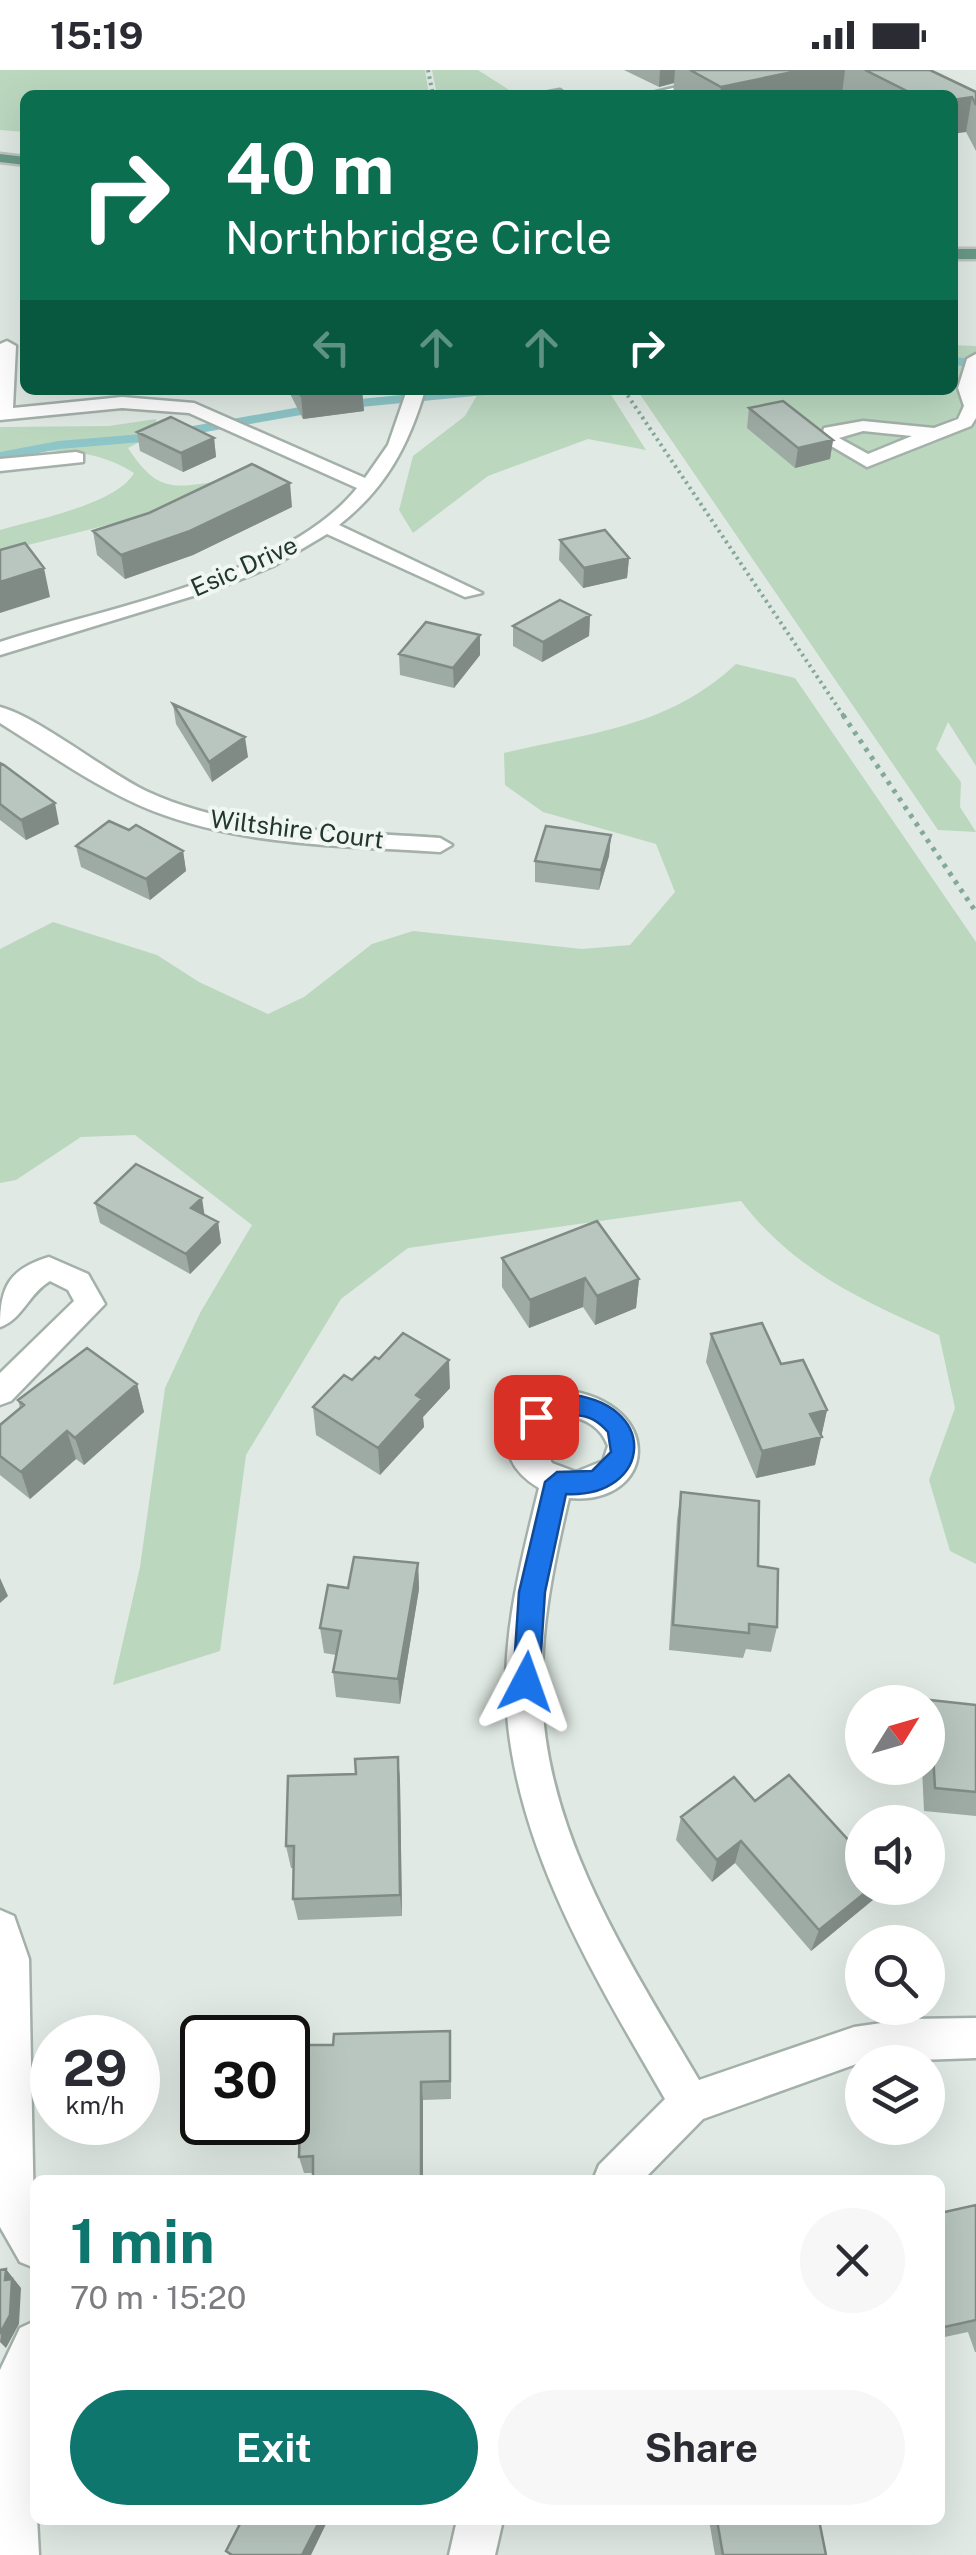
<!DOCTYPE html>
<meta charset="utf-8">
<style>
body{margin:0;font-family:"Public Sans",sans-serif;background:#f7f7f7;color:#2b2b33;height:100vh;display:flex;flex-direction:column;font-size:38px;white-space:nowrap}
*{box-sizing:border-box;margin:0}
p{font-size:32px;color:#7c7c81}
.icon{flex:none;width:55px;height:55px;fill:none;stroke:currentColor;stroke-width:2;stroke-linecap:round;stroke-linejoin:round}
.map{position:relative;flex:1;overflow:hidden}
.sheet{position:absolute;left:30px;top:2105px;width:915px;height:350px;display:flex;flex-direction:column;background:#fff;border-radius:15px;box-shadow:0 10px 40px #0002}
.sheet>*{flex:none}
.guide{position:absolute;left:20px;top:20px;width:938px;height:305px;border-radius:15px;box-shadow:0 10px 40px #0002;background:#0b6e4f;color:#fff;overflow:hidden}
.needle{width:65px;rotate:53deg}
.buttons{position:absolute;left:845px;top:1615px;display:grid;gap:20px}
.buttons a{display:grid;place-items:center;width:100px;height:100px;border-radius:50%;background:#fff;box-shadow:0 10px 40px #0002;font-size:50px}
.speed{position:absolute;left:30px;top:1945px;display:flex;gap:20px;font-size:50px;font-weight:700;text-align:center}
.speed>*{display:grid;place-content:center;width:130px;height:130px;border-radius:50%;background:#fff;box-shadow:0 10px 40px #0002;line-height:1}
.speed small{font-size:25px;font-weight:400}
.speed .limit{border:5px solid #111;border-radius:15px;background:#fff;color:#111}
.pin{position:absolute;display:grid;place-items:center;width:85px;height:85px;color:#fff;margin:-42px;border-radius:20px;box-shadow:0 5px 15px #0006}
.me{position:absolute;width:110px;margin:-55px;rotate:4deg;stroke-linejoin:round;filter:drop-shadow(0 0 8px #0008)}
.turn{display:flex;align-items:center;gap:35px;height:210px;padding:0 40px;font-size:45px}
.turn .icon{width:130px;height:130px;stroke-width:2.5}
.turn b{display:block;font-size:70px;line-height:85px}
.lanes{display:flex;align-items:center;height:95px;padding:0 40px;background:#0003;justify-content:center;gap:50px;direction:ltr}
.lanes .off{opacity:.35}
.round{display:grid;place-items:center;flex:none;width:105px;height:105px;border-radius:52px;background:#f7f7f7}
.overview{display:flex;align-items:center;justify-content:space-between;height:170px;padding:0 40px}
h1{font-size:60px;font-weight:700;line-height:75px;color:#0f766e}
.action{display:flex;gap:20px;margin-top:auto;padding:20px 40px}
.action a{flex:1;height:115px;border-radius:60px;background:#0f766e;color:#fff;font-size:40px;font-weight:700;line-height:115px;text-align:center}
.action a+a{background:#f7f7f7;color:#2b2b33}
.status{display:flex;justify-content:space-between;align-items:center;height:70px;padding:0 50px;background:#fff;direction:ltr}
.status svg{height:28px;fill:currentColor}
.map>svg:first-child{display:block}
.green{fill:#bbd8bf}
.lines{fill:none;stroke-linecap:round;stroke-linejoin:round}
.stream{stroke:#8ec5c8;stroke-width:8}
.minor-casing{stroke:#a4b0aa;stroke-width:5}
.major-casing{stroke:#bdc3c1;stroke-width:5}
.path-far1{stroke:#84a999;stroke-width:4;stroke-dasharray:2.5 4;stroke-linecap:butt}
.path{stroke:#84a999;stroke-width:5;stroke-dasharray:4 6;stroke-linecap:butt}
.minor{fill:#fff;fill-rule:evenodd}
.major{fill:#699988;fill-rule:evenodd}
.wall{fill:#9eaaa4}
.shaded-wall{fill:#818b86}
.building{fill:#b8c6bf;stroke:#818b86;stroke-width:2.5}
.route{fill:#1a73e8;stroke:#114b97;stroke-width:2.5}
.labels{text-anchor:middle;stroke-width:8;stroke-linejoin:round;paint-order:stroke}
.far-street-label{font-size:25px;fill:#23372f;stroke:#f0f6f2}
</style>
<div class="status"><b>15:19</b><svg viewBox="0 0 49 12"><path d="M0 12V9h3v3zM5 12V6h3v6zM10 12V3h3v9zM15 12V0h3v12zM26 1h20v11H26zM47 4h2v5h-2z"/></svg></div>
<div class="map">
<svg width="976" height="2485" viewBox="0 0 976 2485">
<rect width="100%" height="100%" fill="#e0e9e4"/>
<path class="green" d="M0 0H425L429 25H25V62L0 60Z
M432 0H478L517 25H437Z
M953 275 976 276V696L948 652 936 679 961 712 960 737 976 762 938 760 637 320H952Z
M480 320H608L646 380 588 369 488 406 413 463 399 440 413 386 465 346Z
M156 349 157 363 128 378C155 419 170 420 217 411L183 436 0 482V460C34 450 117 434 134 403 92 376 47 379 0 384V357L109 356Z
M736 594 795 608 976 872V1494L950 1481 929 1410 955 1338 939 1265C860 1229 795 1201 741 1131L408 1178 341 1229 246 1385 220 1581 113 1615 140 1497 165 1318 200 1243 252 1155 135 1065 81 1067 16 1110 0 1113V879L53 852 157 885 199 912 268 944 304 927 372 874 413 861 582 879 630 875 675 822 656 774 543 742 505 715 504 683C592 662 667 658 736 594Z"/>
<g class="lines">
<path class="stream" d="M952 291 976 293
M350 334 495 320
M182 362 312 339
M0 386 59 375 154 367"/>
<g class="minor-casing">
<path id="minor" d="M750 0H776L669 25H643Z
M560 20 566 25H547L549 22Z
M7 271 16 276 13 338 122 327 194 333 365 408 388 375 407 320H425C408 377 385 419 339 455L482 523 465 527 327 464 273 496 219 518 0 585V572C104 538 287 506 357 418L189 343 122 338 0 350V274Z
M976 284V348L971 356 867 397 821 370 824 358 863 351 934 358 958 349 964 336 958 318 967 289ZM863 361 912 366 868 384 839 368Z
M76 382 83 384V392L0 401V389Z
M0 637C38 647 105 701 146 721 236 763 343 761 440 768L452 775 440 782C345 776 243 776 153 741 98 719 50 684 0 653Z
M49 1187 88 1204 105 1234 11 1331 0 1335V1303L74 1231 68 1220 50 1211C29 1223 22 1250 0 1257 0 1217 9 1199 49 1187Z
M565 1320C667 1334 656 1436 569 1428 554 1492 540 1557 542 1624 545 1764 630 1893 699 2010L854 1957 909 1949 976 1948V1988L862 1992 703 2049 643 2110H593L599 2095 665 2029C595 1908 512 1773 506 1628 504 1557 522 1487 539 1418 481 1382 514 1337 565 1320ZM566 1346C585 1348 601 1357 608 1376L603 1391 576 1402 552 1393 541 1372 543 1361Z
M0 1840 14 1846 29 1889 35 2198 20 2192 0 2157Z
M35 2251 31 2332 39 2485H0V2300L20 2258Z
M457 2450H503L495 2485H449Z"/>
</g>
<g class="major-casing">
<path id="major" d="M0 84 25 87V95L0 92Z
M952 179H976V189H952Z"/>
</g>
<path class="path-far1" d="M428 0 433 25
M624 320 845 648"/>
<path class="path" d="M843 645 976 842"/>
<use href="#minor" class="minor"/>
<use href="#major" class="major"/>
</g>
<path class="wall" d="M624 0H930L976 22V81L966 62 952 25H673L674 13 659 17Z
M288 320H362L364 341 303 349Z
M749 338 833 370 830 389 795 398 747 358Z
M137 362 214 368 216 387 183 402 140 381Z
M292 437 193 485 125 509 97 485 93 461Z
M560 470 629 488 627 508 583 518 559 490Z
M590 545 589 566 542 592 513 576V556Z
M399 584 480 585 454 618 400 605Z
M173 634 248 687 212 712 176 654Z
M0 693 59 754 26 770 0 750Z
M611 765 609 786 599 820 535 812V791Z
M76 776 183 781 186 801 150 830 81 797Z
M95 1133 205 1146 218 1152 221 1173 190 1204 100 1153Z
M502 1188 639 1209 636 1238 595 1255 583 1237 529 1258 502 1217Z
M711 1264 781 1294 827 1340 815 1395 756 1408 706 1292Z
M352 1310 450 1318 423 1347 424 1357 380 1405 316 1365 313 1337Z
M137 1314 144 1342 84 1395 76 1389 30 1429 0 1405V1355L20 1338 18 1330Z
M681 1422 758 1496 777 1557 771 1582 746 1579 743 1588 669 1580 677 1449Z
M418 1493 419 1519 400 1634 336 1627 333 1602 336 1585 324 1583 320 1558Z
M930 1630 976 1635V1746L924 1741 922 1698H928V1636Z
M398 1687 400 1711 402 1846 298 1850 293 1829 294 1798H291L286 1776 356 1704Z
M755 1731 862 1818H879L874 1829 811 1881 735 1793 712 1812 676 1770 681 1747Z
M451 1980V2029L423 2030 313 2103H304L299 2087Z
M976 2135V2282H975L968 2262 940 2268V2143Z
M709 2450H819L826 2485H715Z"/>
<path class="shaded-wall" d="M660 0H675L674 13 659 17Z
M802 0H845L842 24 720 25 721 17Z
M972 27 966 62 952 64V30Z
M342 320H362L364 341 303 349 301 326Z
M214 368 216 387 183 402 181 383Z
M833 370 830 389 795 398 798 378Z
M290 413 292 437 193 485 125 509 121 485Z
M629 488 627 508 583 518 584 498Z
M44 498 50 527 0 543V512Z
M590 545 589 566 542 592 543 572Z
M480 565V585L454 618 453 598Z
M245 667 248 687 212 712 209 692Z
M55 733 59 754 26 770 21 750Z
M611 765 609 786 599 820 601 800Z
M183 781 186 801 150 830 146 809Z
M202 1128 205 1148 191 1138Z
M218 1152 221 1173 190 1204 186 1184Z
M585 1208 583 1237 529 1258 530 1230Z
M639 1209 636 1238 595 1255 597 1226Z
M449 1290 450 1318 423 1347 424 1357 380 1405 378 1378 416 1325Z
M137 1314 144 1342 84 1395 75 1368Z
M827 1340 815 1395 756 1408 762 1381 810 1344Z
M67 1361 76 1389 30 1429 21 1402Z
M418 1493 419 1519 400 1634 398 1609Z
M0 1508 8 1526 0 1533Z
M398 1687 400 1711 402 1846 400 1825Z
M741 1771 735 1793 712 1812 717 1790Z
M871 1818H879L874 1829 811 1881 819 1860Z
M421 2012 423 2030V2110H421Z
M6 2199 21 2218 19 2254 6 2278 0 2272Z
M320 2450H328L311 2485H302Z"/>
<path class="building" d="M690 0H802L721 17Z
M865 0H930L976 22V35L972 27 952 30V25H915Z
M298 320H342L301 326Z
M783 331 833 370 798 378 749 338Z
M171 347 214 368 181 383 137 362Z
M252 394 290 413 190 461 121 485 93 461 149 443Z
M605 460 629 488 584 498 560 470Z
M25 473 44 498 0 512V480Z
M560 530 590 545 543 572 513 556Z
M426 552 480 565 453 598 399 584Z
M173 634 245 667 209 692Z
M0 693 4 695 55 733 21 750 0 734Z
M109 751 129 760 136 755 183 781 146 809 76 776Z
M546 756 611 765 601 800 535 791Z
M136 1094 202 1128 191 1138 218 1152 186 1184 95 1133Z
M597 1151 639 1209 597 1226 585 1208 530 1230 502 1188Z
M762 1253 781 1294 803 1290 827 1340 810 1344 822 1367 762 1381 711 1264Z
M403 1263 449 1290 416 1325 422 1329 378 1378 313 1337 344 1305 352 1310 375 1287 379 1289Z
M87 1278 137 1314 75 1368 67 1361 21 1402 0 1386V1355L24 1335 18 1330Z
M681 1422 759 1431 758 1496 778 1499 777 1557 749 1554V1563L673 1555Z
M354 1487 418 1493 398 1609 333 1602 341 1561 320 1558 328 1515 348 1518Z
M930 1630 976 1635V1722L935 1718Z
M398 1687 400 1825 293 1829 294 1776H286L288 1706 356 1704 355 1689Z
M789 1705 862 1785V1818H871L819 1860 741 1771 717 1790 681 1747 734 1707 755 1731Z
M450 1961V2011L421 2012V2110H313V2086L299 2087 302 1975H333L334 1964Z
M976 2135V2250L940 2258V2143Z
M6 2199 5 2210 12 2209 10 2245 0 2263V2200Z
M242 2450H320L302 2485H232L226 2481Z
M717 2450H819L826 2485H723Z"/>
<path class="route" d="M565 1324C662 1332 652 1428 566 1424L545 1522 539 1612 535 1620 526 1623 517 1620 513 1612 519 1522 545 1412 557 1402 592 1401 611 1382 608 1362C585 1335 564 1347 536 1356L527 1354V1340Z"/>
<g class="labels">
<g class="far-street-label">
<text transform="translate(244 496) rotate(-24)" y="9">Esic Drive</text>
<text transform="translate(297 759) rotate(7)" y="9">Wiltshire Court</text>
</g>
</g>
</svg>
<div class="buttons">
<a><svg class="needle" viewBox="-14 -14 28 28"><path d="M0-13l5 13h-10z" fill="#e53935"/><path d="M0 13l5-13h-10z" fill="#7c7c81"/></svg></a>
<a><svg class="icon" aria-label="sound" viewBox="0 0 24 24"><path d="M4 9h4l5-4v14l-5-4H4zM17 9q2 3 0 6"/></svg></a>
<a><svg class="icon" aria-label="search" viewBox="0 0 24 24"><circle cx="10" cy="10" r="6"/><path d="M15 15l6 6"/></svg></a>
<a><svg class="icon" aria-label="layers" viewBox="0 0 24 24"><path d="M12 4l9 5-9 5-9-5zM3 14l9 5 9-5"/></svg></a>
</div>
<div class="speed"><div>29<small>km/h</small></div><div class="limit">30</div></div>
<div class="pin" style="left:536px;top:1347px;background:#d93025"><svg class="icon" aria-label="arrive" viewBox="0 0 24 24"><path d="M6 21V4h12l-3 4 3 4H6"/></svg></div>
<svg class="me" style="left:526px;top:1612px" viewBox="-20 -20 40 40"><path d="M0-17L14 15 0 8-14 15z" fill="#1a73e8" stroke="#fff" stroke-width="4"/></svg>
<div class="guide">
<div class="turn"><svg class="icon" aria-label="right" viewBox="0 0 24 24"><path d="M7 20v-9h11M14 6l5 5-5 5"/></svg><div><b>40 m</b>Northbridge Circle</div></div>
<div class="lanes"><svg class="icon off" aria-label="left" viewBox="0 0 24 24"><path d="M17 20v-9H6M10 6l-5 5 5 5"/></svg><svg class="icon off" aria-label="ahead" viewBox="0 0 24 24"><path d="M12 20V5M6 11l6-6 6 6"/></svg><svg class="icon off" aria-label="ahead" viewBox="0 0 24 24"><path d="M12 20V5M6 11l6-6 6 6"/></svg><svg class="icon" aria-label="right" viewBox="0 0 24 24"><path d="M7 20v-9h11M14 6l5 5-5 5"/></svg></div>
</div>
<section class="sheet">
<div class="overview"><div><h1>1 min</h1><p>70 m · 15:20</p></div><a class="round"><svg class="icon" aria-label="close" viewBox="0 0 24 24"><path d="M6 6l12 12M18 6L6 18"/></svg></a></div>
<div class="action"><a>Exit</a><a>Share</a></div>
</section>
</div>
